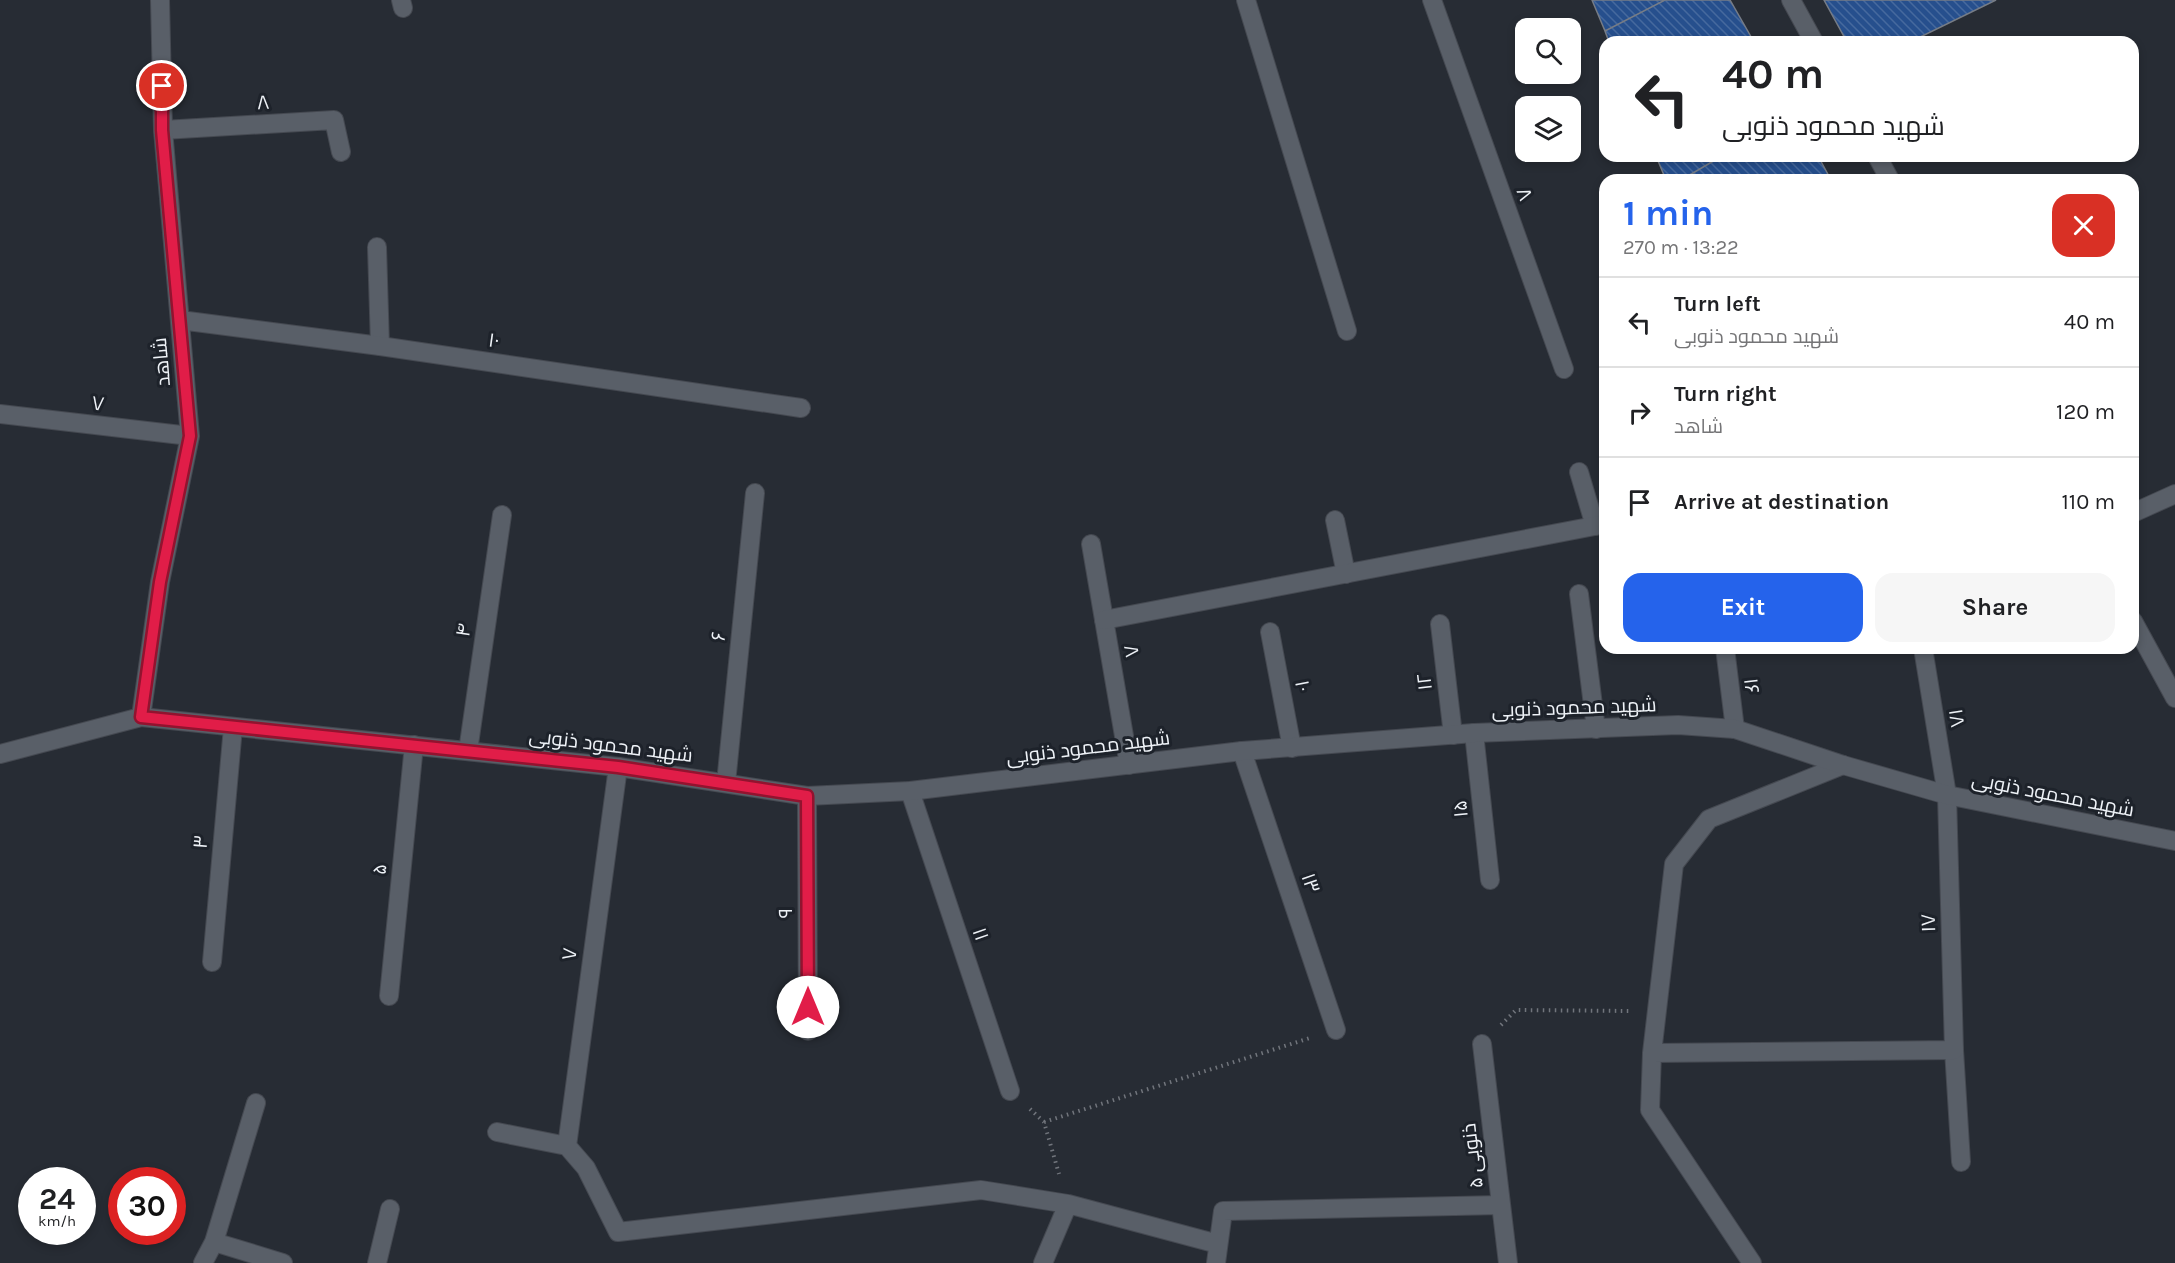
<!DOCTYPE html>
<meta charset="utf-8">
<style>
body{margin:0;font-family:Karla,Cairo,sans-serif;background:#f6f6f6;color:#202124;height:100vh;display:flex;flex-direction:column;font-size:22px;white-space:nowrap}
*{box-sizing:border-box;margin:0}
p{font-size:20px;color:#757577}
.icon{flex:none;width:33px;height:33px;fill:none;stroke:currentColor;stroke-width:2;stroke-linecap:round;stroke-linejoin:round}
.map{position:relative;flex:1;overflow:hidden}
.side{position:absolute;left:1599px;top:174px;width:540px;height:480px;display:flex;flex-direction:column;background:#fff;border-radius:18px;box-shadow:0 3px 9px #0003}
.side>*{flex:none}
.banner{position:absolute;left:1599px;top:36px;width:540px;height:126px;border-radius:18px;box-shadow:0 3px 9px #0003;background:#fff;color:#202124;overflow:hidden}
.tools{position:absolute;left:1515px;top:18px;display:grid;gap:12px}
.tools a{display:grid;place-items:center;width:66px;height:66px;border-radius:12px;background:#fff;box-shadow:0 3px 9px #0003;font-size:30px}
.speed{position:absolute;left:18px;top:1167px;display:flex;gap:12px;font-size:30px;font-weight:700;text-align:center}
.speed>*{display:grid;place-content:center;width:78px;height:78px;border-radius:50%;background:#fff;box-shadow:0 3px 9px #0003;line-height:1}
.speed small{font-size:15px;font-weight:400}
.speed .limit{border:9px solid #d22;background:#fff;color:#111}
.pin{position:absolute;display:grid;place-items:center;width:51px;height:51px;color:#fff;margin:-26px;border:3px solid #fff;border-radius:50%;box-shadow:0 2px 6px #0007}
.me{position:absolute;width:66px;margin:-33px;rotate:0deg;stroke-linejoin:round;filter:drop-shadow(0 0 4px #0008)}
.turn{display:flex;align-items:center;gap:21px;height:126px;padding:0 24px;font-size:27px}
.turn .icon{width:78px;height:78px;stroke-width:2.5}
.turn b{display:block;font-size:42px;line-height:51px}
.round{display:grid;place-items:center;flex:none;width:63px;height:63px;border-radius:18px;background:#f6f6f6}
.head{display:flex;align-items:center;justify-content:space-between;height:102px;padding:0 24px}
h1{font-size:36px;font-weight:700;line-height:45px;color:#2563eb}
.action{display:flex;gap:12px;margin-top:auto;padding:12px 24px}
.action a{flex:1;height:69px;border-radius:18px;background:#2563eb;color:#fff;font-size:24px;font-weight:700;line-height:69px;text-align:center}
.action a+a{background:#f6f6f6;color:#202124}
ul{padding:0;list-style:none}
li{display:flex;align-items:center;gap:18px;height:90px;padding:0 24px;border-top:2px solid #e0e0e0}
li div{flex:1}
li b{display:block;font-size:22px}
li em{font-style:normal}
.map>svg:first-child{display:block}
.building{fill:url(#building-back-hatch);stroke:#767c86;stroke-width:1.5}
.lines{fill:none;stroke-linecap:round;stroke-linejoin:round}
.lane-casing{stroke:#454951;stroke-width:20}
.street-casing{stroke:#454951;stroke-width:20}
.secondary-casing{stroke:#454951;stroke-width:20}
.path{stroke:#71757c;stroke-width:4;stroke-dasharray:1.5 4.5;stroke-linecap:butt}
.lane{stroke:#595f68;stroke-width:18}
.street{stroke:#595f68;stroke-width:18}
.secondary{stroke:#595f68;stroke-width:18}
.route-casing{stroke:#92132f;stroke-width:15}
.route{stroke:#e11d48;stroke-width:10}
.labels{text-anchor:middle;stroke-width:6;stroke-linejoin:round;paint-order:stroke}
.street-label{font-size:20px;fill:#eef2f7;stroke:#1d222a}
</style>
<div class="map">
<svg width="2175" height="1263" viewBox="0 0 2175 1263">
<defs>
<pattern id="building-back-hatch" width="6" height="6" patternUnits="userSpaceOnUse" patternTransform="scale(1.5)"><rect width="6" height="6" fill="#264f8d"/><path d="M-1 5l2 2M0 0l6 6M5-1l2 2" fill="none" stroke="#46699e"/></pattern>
</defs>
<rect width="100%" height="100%" fill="#272c34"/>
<path class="building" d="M1592 0H1665L1605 31Z
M1665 0H1730L1754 42H1609L1605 31Z
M1824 0H1996L1910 42H1847Z
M1656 156H1722L1681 180H1666Z
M1722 156H1818L1831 180H1681Z"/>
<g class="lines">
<g class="lane-casing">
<path id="lane" d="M401 0 403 8
M163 130 334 120 341 152
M377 247 380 346
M1579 472 1595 526
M2133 513 2175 494
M1335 520 1346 574
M1091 544 1129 765
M1579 594 1596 729
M1440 624 1453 735
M1270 632 1292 748
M1725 648 1735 729
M1474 733 1490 880
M1242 751 1336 1030
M1954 1050 1961 1162
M214 1242 283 1263
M203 1263 214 1242 256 1103
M377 1263 390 1209"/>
</g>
<g class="street-casing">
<path id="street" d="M1246 0 1347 331
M1432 0 1564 369
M180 320 380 346 801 408
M0 414 190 436
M1104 620 1605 524
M141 717 160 582 190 436 163 130 160 0
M468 751 502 515
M726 783 755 493
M910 791 1010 1091
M807 796 808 1031
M212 962 233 727
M389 996 414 745
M1482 1044 1508 1263
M1652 1053 1954 1050 1947 795 1923 648
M497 1132 567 1146 586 1168 618 1232 981 1190 1068 1204 1218 1244
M567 1146 618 767
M1043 1263 1068 1204
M1216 1263 1223 1211 1501 1205
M1752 1263 1650 1110 1652 1053 1674 864 1709 819 1843 765"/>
</g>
<g class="secondary-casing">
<path id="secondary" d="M1791 0 1814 42
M1877 156 1890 180
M2133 621 2175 698
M0 754 141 717 618 767 807 796 910 791 1242 751 1474 733 1678 725 1735 729 1843 765 1947 795 2175 841"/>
</g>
<path class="path" d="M1501 1025 1516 1010 1629 1011
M1030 1109 1044 1122 1059 1174
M1044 1122 1310 1038"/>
<use href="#lane" class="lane"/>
<use href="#street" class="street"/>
<use href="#secondary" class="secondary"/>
</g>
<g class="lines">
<g class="route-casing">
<path id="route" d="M162 86V130L190 436 160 582 141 717 618 767 807 796 808 1007"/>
</g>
<use href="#route" class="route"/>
</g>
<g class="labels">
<g class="street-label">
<text transform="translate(263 102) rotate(-3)" y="7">۸</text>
<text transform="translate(1525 194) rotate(70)" y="7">۸</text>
<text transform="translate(494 340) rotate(8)" y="7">۱۰</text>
<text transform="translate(161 362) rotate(-95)" y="7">شاهد</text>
<text transform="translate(98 403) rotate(7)" y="7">۷</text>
<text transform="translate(463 630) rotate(-82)" y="7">۴</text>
<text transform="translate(718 636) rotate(-84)" y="7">۶</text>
<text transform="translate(1132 651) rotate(80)" y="7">۸</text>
<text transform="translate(1424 682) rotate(-97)" y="7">۱۲</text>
<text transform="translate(1303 686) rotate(79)" y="7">۱۰</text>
<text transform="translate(1752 686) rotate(83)" y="7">۱۶</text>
<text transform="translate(1574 707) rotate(-2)" y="7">شهید محمود ذنوبی</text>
<text transform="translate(1957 718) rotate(81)" y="7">۱۸</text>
<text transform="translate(611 745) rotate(7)" y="7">شهید محمود ذنوبی</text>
<text transform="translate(1088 747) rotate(-7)" y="7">شهید محمود ذنوبی</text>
<text transform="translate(2053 794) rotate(11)" y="7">شهید محمود ذنوبی</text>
<text transform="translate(1460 809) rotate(-96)" y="7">۱۵</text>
<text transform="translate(200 842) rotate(-85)" y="7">۳</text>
<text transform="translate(379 869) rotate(-84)" y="7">۵</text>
<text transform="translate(1311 883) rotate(71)" y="7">۱۳</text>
<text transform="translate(785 913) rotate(-90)" y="7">۹</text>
<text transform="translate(1928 923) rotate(-92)" y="7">۱۷</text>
<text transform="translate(981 934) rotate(71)" y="7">۱۱</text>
<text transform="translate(569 954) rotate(-83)" y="7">۷</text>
<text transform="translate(1472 1156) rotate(-97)" y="7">ذنوبی ۵</text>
</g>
</g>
</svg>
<div class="tools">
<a><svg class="icon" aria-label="search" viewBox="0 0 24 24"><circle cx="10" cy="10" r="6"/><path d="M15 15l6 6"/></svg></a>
<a><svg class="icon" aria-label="layers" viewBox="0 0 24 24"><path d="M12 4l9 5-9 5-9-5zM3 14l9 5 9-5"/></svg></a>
</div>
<div class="speed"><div>24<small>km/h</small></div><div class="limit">30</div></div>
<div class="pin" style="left:162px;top:86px;background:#d93025"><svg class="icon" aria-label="arrive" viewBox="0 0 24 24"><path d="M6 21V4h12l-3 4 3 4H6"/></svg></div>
<svg class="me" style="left:808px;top:1007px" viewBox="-20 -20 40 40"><circle r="19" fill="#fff"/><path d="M0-13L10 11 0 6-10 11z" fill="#e11d48"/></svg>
<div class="banner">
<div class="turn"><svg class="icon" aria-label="left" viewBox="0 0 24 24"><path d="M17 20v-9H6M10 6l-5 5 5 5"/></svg><div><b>40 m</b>شهید محمود ذنوبی</div></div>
</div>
<section class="side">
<div class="head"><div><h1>1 min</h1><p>270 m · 13:22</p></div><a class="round" style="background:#d93025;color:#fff"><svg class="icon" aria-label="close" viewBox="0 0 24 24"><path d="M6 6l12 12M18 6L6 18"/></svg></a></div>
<ul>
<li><svg class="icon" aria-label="left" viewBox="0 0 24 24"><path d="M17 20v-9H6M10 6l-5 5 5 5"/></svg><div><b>Turn left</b><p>شهید محمود ذنوبی</p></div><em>40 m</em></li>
<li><svg class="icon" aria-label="right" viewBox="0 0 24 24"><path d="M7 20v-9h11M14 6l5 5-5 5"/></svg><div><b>Turn right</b><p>شاهد</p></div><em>120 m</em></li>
<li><svg class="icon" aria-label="arrive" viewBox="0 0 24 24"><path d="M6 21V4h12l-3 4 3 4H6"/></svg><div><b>Arrive at destination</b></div><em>110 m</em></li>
</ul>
<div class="action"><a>Exit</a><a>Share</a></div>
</section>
</div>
